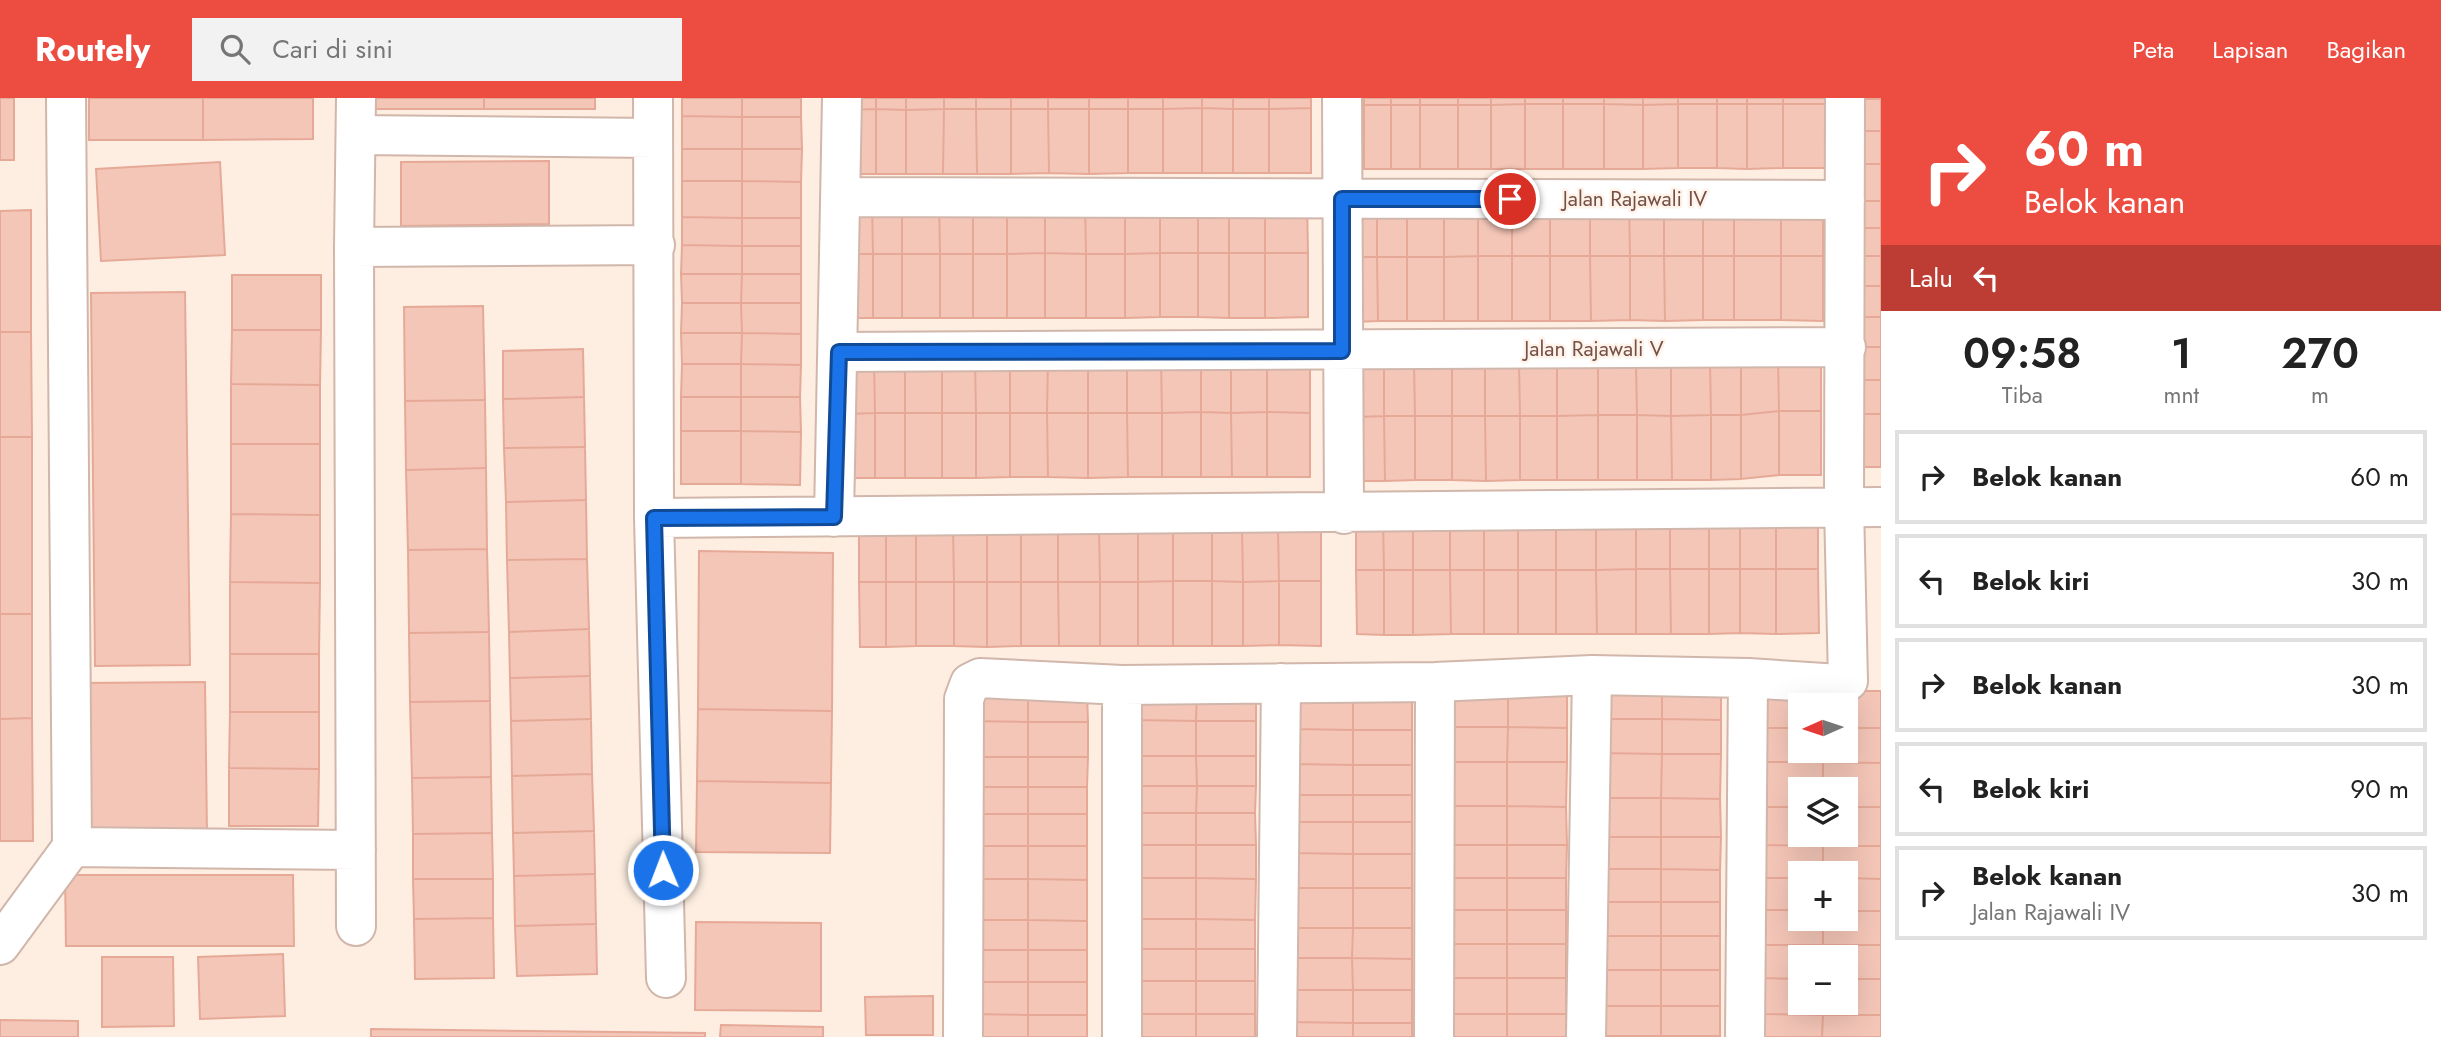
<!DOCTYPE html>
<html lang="id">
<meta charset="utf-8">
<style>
body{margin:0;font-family:Jost,sans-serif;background:#f2f2f2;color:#222;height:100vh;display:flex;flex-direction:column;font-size:26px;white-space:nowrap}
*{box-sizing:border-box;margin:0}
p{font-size:23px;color:#767676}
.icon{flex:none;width:38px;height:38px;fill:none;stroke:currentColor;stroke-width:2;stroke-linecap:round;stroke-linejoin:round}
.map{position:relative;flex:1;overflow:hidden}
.details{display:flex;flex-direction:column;background:#fff;width:560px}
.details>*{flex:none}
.top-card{background:#ed4c41;color:#fff;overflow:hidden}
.needle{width:46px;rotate:267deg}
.fabs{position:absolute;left:1788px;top:595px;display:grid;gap:14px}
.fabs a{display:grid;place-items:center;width:70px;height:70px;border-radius:0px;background:#fff;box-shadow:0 7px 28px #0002;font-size:35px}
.pin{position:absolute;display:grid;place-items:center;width:60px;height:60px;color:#fff;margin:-30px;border:4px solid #fff;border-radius:50%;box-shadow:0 2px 7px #0007}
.me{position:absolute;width:77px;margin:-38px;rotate:359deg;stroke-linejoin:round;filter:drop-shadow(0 0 5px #0008)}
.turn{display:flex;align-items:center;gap:24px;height:147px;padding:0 28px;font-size:32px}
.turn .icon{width:91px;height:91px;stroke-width:2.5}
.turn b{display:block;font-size:49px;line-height:60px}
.then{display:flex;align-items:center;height:66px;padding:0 28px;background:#0003;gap:14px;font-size:26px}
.eta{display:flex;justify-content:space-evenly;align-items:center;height:119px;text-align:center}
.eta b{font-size:42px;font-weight:600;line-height:49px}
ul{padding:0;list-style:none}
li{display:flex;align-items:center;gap:21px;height:94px;margin:0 14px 10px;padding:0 14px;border:4px solid #e0e0e0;border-radius:0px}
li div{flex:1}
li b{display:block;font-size:26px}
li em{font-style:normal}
header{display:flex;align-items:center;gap:42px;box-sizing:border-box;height:98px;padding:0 35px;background:#ed4c41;color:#fff}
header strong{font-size:33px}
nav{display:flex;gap:38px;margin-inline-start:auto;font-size:24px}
.search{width:490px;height:63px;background:#f2f2f2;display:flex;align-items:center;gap:18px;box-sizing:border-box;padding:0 24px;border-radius:0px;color:#767676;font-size:26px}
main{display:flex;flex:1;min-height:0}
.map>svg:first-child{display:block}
.building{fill:#f4c6b8;stroke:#e7a997;stroke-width:2}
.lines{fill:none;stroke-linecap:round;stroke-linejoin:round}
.street-casing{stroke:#d1b6ab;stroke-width:42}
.street{stroke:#fff;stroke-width:38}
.route-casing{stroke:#114b97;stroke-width:18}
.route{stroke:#1a73e8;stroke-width:12}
.labels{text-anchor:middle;stroke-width:5;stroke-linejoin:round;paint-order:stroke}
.street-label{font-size:21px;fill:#755047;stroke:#fff3e9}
</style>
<header>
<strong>Routely</strong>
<div class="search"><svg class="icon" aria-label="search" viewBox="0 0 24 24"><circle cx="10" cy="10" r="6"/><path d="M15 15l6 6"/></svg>Cari di sini</div>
<nav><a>Peta</a><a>Lapisan</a><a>Bagikan</a></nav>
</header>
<main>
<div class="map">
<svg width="1881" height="939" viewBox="0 0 1881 939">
<rect width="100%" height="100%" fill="#fdeee1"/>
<path class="building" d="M0 0H14V62H0Z
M89 0H203V42H89Z
M203 0H313V41L203 42Z
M370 0H484V11H370Z
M484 0H595V11H484Z
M682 0H742V19L682 18Z
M742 0H801V19H742Z
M849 0H876V11L849 12Z
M876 0H906V12L876 11Z
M906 0H944V11L906 12Z
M944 0H976V11H944Z
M976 0H1011V11H976Z
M1011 0H1048V11H1011Z
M1048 0H1089V11H1048Z
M1089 0H1128V11H1089Z
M1128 0H1163V11H1128Z
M1163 0H1202V10L1163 11Z
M1202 0H1233V11L1202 10Z
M1233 0H1269V11H1233Z
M1269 0H1311V10L1269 11Z
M1364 0H1391V7H1364Z
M1391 0H1420V7H1391Z
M1420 0H1458V7H1420Z
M1458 0H1491V7H1458Z
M1491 0H1525V6L1491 7Z
M1525 0H1563V6H1525Z
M1563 0H1604V6H1563Z
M1604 0H1643V7L1604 6Z
M1643 0H1678V6L1643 7Z
M1678 0H1717V6H1678Z
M1717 0H1747V6H1717Z
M1747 0H1783V6H1747Z
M1783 0H1826V6H1783Z
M1852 1H1881V33H1852Z
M1525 6H1563V71H1525Z
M1525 6V71H1491V7Z
M1563 6H1604V71H1563Z
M1604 6 1643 7V71H1604Z
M1678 6H1717V70H1678Z
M1678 6V70L1643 71V7Z
M1717 6H1747V71L1717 70Z
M1747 6H1783V70L1747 71Z
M1783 6H1826V70H1783Z
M1364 7H1391V71H1364Z
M1391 7H1420V71H1391Z
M1420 7H1458V71H1420Z
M1458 7H1491V71H1458Z
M1202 10V75H1163V11Z
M1202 10 1233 11V75H1202Z
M1311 10V75H1269V11Z
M876 11V76H849V12Z
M876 11 906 12V76H876Z
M944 11 943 76H906V12Z
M944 11H976L977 76H943Z
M976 11H1011V76H977Z
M1011 11H1048L1049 75 1011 76Z
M1048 11H1089V76L1049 75Z
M1089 11H1128V75L1089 76Z
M1128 11H1163V75H1128Z
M1233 11H1269V75H1233Z
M682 18 742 19V51H682Z
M742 19H801L802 51H742Z
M1852 33H1881V66H1852Z
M682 51H742V83H682Z
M742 51H802L801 84 742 83Z
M549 63V126L401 128V64Z
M220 64 225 157 101 163 96 71Z
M1852 66H1881V103H1852Z
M682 83H742V120L682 119Z
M742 83 801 84V120H742Z
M1198 102V155H1160V103Z
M1198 102H1229V155H1198Z
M1229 102H1265V155H1229Z
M1265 102H1307L1308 155H1265Z
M845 103H872L873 156H846Z
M872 103H902V156H873Z
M902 103H939L940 156H902Z
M939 103H973V156H940Z
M973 103H1007V156H973Z
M1007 103H1045V155L1007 156Z
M1045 103H1085L1086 156 1045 155Z
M1085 103H1125V156H1086Z
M1125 103H1160V155L1125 156Z
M1852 103H1881V130H1852Z
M1590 105V158H1550V106Z
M1590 105H1629L1630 158H1590Z
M1629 105H1664V158H1630Z
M1664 105H1703V158H1664Z
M1703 105H1734V158H1703Z
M1734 105H1781V158H1734Z
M1781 105H1823V158H1781Z
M1350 106H1377V159H1350Z
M1377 106H1407V159H1377Z
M1407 106H1444V159H1407Z
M1444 106H1478V158L1444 159Z
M1478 106H1512V158H1478Z
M1512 106H1550V158H1512Z
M31 112V234H0V113Z
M682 119 742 120V148L682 147Z
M742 120H801V148H742Z
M1852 130H1881V158H1852Z
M682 147 742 148V176H681Z
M742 148H801V176H742Z
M1045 155V220H1007V156Z
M1045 155 1086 156V220H1045Z
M1160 155H1198V219H1160Z
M1160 155V219L1125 220V156Z
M1198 155H1229V220L1198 219Z
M1229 155H1265V220H1229Z
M1265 155H1308V219L1265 220Z
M846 156H873V220H846Z
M873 156H902V220H873Z
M902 156H940V220H902Z
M940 156H973V220H940Z
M973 156H1007V220H973Z
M1086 156H1125V220H1086Z
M1478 158H1512V223H1478Z
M1478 158V223H1444V159Z
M1512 158H1550V223H1512Z
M1550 158H1590L1591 223H1550Z
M1590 158H1630V222L1591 223Z
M1630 158H1664L1665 223 1630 222Z
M1664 158H1703V222L1665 223Z
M1703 158H1734V222H1703Z
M1734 158H1781V222H1734Z
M1781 158H1823V223L1781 222Z
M1852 158H1881V188H1852Z
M1350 159H1377L1378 223 1351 224Z
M1377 159H1407V223H1378Z
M1407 159H1444V223H1407Z
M681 176H742L741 205H682Z
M742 176H801V205H741Z
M232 177H321V232H232Z
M1852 188H1881V219H1852Z
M185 194 190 567 95 568 91 195Z
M682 205H741L742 235H681Z
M741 205H801V236L742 235Z
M483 208 485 302 405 303 404 209Z
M1852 219H1881V249H1852Z
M232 232H321L320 287 231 286Z
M0 234H31L32 339H0Z
M681 235H742L741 266H682Z
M742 235 801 236V267L741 266Z
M1852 249H1881V282H1852Z
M583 251 584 299 503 301V253Z
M1778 260 1779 313 1741 317V264Z
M1778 260H1821V313H1779Z
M905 262H942V315H905Z
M905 262V315H875L874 263Z
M942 262 975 263 976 315H942Z
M1048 262H1088V315H1047Z
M1048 262 1047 315H1010V263Z
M1088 262H1127V315H1088Z
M1127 262H1161L1162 315H1127Z
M1161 262H1201V314L1162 315Z
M1201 262H1231V315L1201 314Z
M1231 262H1267V314L1231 315Z
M1267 262H1310V315L1267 314Z
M848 263H874L875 315 848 316Z
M975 263H1010V315H976Z
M1741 264V317H1711L1710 265Z
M1414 265 1415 318H1384V266Z
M1414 265H1452V318H1415Z
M1452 265H1485V318H1452Z
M1485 265H1519L1520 318H1485Z
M1519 265H1557V318H1520Z
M1557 265H1598V317L1557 318Z
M1598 265H1636L1637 317H1598Z
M1636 265H1671V318L1637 317Z
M1671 265H1710L1711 317 1671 318Z
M682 266H741V299H681Z
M741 266 801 267 800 299H741Z
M1357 266H1384V318L1357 319Z
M1852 282H1881V316H1852Z
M231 286 320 287V346H231Z
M584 299 585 349 504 350 503 301Z
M681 299H741V333H681Z
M741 299H800L801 334 741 333Z
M485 302 486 370 406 372 405 303Z
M1779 313V377L1741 381V317Z
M1779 313H1821V377H1779Z
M1201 314V379H1162V315Z
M1201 314 1231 315 1232 379H1201Z
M1267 314V379H1232L1231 315Z
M1267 314 1310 315V379H1267Z
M875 315V380H848V316Z
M875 315H905V380H875Z
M905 315H942V380H905Z
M942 315H976V380H942Z
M976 315H1010V379L976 380Z
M1010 315H1047L1048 379H1010Z
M1047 315H1088V380L1048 379Z
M1088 315H1127L1128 379 1088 380Z
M1127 315H1162V379H1128Z
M1852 316H1881V369H1852Z
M1598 317V382H1557V318Z
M1598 317H1637V382H1598Z
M1637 317 1671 318 1672 382H1637Z
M1711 317V382H1672L1671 318Z
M1711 317H1741V381L1711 382Z
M1384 318 1385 383H1358L1357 319Z
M1384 318H1415V382L1385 383Z
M1415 318H1452V382H1415Z
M1452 318H1485L1486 383 1452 382Z
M1485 318H1520V382L1486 383Z
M1520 318H1557V382H1520Z
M681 333H741V386H681Z
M741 333 801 334 800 387 741 386Z
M0 339H32V516H0Z
M231 346H320V417L231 416Z
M585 349 586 402 506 404 504 350Z
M486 370 487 451 408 452 406 372Z
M586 402 587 461 507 462 506 404Z
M231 416 320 417V485L230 484Z
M1740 418H1776V471H1740Z
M1740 418V471H1709V419Z
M1776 418H1818V471H1776Z
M1413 419V472H1384L1383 420Z
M1413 419H1450V472H1413Z
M1450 419H1484V472H1450Z
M1484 419H1518V472H1484Z
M1518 419H1556V472H1518Z
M1556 419H1596V472H1556Z
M1596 419H1636V471L1596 472Z
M1636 419H1670V471H1636Z
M1670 419H1709V471H1670Z
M1356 420H1383L1384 472H1356Z
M1212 430V483H1173V431Z
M1212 430 1242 431 1243 484 1212 483Z
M886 431H916V484H886Z
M886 431V484H859V432Z
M916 431H953L954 484H916Z
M953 431H987V484H954Z
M987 431H1021V484H987Z
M1021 431H1058V484H1021Z
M1058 431H1099L1100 484H1058Z
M1099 431H1138V484H1100Z
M1138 431H1173V483L1138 484Z
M1242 431H1278L1279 483 1243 484Z
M1278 431H1321V483H1279Z
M487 451 489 534 409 535 408 452Z
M699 453 833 455 832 613 698 611Z
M587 461 589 531 509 534 507 462Z
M1636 471V536H1597L1596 472Z
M1636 471H1670L1671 536H1636Z
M1670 471H1709V536H1671Z
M1709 471H1740V535L1709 536Z
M1740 471H1776V536L1740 535Z
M1776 471H1818L1819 535 1776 536Z
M1356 472H1384V537L1357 536Z
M1384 472H1413V537H1384Z
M1413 472H1450L1451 536 1413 537Z
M1450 472H1484V536H1451Z
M1484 472H1518V536H1484Z
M1518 472H1556V536H1518Z
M1556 472H1596L1597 536H1556Z
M1173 483H1212V548H1173Z
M1173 483V548H1138V484Z
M1212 483 1243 484V548H1212Z
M1279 483V547L1243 548V484Z
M1279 483H1321V548L1279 547Z
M230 484 320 485 319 556H230Z
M859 484H886V549H860Z
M886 484H916V548L886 549Z
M916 484H954V548H916Z
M954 484H987V549L954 548Z
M987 484H1021V548L987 549Z
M1021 484H1058L1059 548H1021Z
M1058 484H1100V548H1059Z
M1100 484H1138V548H1100Z
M0 516H32V620L0 621Z
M589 531 590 578 510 580 509 534Z
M489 534 490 603 410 604 409 535Z
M230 556H319V614H230Z
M590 578 591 621 511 623 510 580Z
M205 584 207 736H85L84 585Z
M1601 584H1662V621H1601Z
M1662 584H1721V622L1662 621Z
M1136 592H1197L1196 623 1137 622Z
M1197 592H1256V623H1196Z
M1447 592H1508V629H1447Z
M1508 592H1567V630L1508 629Z
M968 593H1028V624L968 623Z
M1028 593 1087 594 1088 624H1028Z
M1763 593H1824L1823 607H1801V630H1763Z
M1824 593H1881V630H1846V607H1823Z
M1293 601H1353V632L1293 631Z
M1353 601 1412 602V632H1353Z
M490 603 491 679 412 680 410 604Z
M698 611 832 613 831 685 697 683Z
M230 614H319V671L229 670Z
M32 620 33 743H0V621Z
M591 621 592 676 512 678 511 623Z
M1601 621H1662V656L1601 655Z
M1662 621 1721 622V656H1662Z
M1137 622 1196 623V658H1136Z
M968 623 1028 624V659H968Z
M1196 623H1256V658H1196Z
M1028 624H1088V659H1028Z
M1447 629H1508L1507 664H1447Z
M1508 629 1567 630V664H1507Z
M1763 630H1801V653H1823V664H1763Z
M1846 630H1881V665L1823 664V653H1846Z
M1293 631 1353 632V667L1293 666Z
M1353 632H1412V667H1353Z
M1601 655 1662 656 1661 700H1601Z
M1662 656H1721L1720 701 1661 700Z
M1136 658H1196L1197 688H1136Z
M1196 658H1256V688H1197Z
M968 659H1028V689H968Z
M1028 659H1088L1087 689H1028Z
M1447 664H1507V708H1447Z
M1507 664H1567L1566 709 1507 708Z
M1763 664H1823V691H1801V709H1763Z
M1823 664 1881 665V709H1846V691H1823Z
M1293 666 1353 667V697H1293Z
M1353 667H1412V697H1353Z
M229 670 319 671 318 728H229Z
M592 676 594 733 513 735 512 678Z
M491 679 492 735 413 736 412 680Z
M697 683 831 685 830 755 696 754Z
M1136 688H1197L1196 715H1136Z
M1197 688H1256L1255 715H1196Z
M968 689H1028V716H968Z
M1028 689H1087V716H1028Z
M1293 697H1353V724H1292Z
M1353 697H1412V724H1353Z
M1601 700H1661V739H1601Z
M1661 700 1720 701 1721 739H1661Z
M1447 708H1507V747H1447Z
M1507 708 1566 709 1567 747H1507Z
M1763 709H1801V737H1823V748L1763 747Z
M1846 709H1881V748H1823V737H1846Z
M1136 715H1196V747H1136Z
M1196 715H1255L1256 747H1196Z
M968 716H1028V748H968Z
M1028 716H1087V748H1028Z
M1292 724H1353V756L1293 755Z
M1353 724H1412V756H1353Z
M594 733 595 776 514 778 513 735Z
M492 735 493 781H413V736Z
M1601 739H1661V771H1601Z
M1661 739H1721L1720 772 1661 771Z
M1136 747H1196V780H1136Z
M1196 747H1256V781L1196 780Z
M1447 747H1507V780H1447Z
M1507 747H1567L1566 780H1507Z
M1763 747 1823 748V775H1801V780H1763Z
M968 748H1028V781H968Z
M1028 748H1087V782L1028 781Z
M1823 748H1881V781L1846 780V775H1823Z
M1293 755 1353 756V790H1293Z
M1353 756H1412V790H1353Z
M1601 771H1661V804H1601Z
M1661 771 1720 772V804H1661Z
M595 776 596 826 515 828 514 778Z
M65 777H293L294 848H66Z
M1136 780H1196V821H1136Z
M1196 780 1256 781 1255 822 1196 821Z
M1447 780H1507V812H1447Z
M1507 780H1566V812H1507Z
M1763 780H1801V812H1762Z
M1846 780 1881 781V813H1846Z
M413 781H493V820L414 821Z
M968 781H1028V822H967Z
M1028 781 1087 782V823L1028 822Z
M1293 790H1353V830H1292Z
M1353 790H1412V830H1353Z
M1601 804H1661V838H1601Z
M1661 804H1720V838H1661Z
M1447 812H1507V846H1447Z
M1507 812H1566V846H1507Z
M1762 812H1801V821H1823V847H1762Z
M1846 813H1881V847H1823V821H1846Z
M493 820 494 880 415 881 414 821Z
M1136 821H1196V851H1136Z
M1196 821 1255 822V851H1196Z
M967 822H1028V852H968Z
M1028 822 1087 823V852H1028Z
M696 824 821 825V913L695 912Z
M596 826 597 876 517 878 515 828Z
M1292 830H1353L1352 860H1292Z
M1353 830H1412V861L1352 860Z
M1601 838H1661V872H1601Z
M1661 838H1720V872H1661Z
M1447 846H1507V880H1447Z
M1507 846H1566V880H1507Z
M1762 847H1823V859H1801V881L1763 880Z
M1823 847H1881V881H1846V859H1823Z
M1136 851H1196V883H1135Z
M1196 851H1255V883H1196Z
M968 852H1028V884H967Z
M1028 852H1087V884H1028Z
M283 856 285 918 200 921 198 859Z
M102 859H173L174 928 102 929Z
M1292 860H1352L1353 892H1292Z
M1352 860 1412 861V892H1353Z
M1601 872H1661V908H1601Z
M1661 872H1720V908H1661Z
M1447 880H1507V916H1447Z
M1507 880H1566V916H1507Z
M1763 880 1801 881V905H1823V917L1762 916Z
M1846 881H1881V917H1823V905H1846Z
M1135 883H1196V916H1136Z
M1196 883H1255V916H1196Z
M967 884H1028V917L967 916Z
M1028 884H1087V917H1028Z
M1292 892H1353V925L1292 924Z
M1353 892H1412V925H1353Z
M933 898V937H866L865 899Z
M1601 908H1661V938H1600Z
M1661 908H1720V938H1661Z
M967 916 1028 917V939H967Z
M1136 916H1196V939H1136Z
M1196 916H1255V939H1196Z
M1447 916H1507V939H1446Z
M1507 916H1566V939H1507Z
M1762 916 1823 917 1822 939H1762Z
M1028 917H1087V939H1028Z
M1823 917H1881V939H1822Z
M0 922 78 923V939H0Z
M1292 924 1353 925V939H1292Z
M1353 925H1412V939H1353Z
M721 927 823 929V939H720Z
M371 931 705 935V939H371Z"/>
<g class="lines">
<g class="street-casing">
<path id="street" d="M356 0 354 149 356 828
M653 0 654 420 666 880
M1342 0 1344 416
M356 37 653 40
M840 99 1845 102
M354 149 655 147
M839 254 1846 249
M834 419 842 0
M654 420 1881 409
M72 749 356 752
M0 847 72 749 66 0
M963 939 964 601 970 585 980 580 1122 587 1435 584 1592 577 1748 580 1839 586 1848 583 1844 408 1845 0
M1122 939V587
M1277 939 1281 585
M1434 939 1435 584
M1586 939 1592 577
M1745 939 1748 580"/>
</g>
<use href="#street" class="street"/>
</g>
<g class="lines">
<g class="route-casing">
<path id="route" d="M663 772 654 420 834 419 839 254 1342 253V101H1510"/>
</g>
<use href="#route" class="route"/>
</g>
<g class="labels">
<g class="street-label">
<text x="1635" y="108">Jalan Rajawali IV</text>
<text x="1594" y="258">Jalan Rajawali V</text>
</g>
</g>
</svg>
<div class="fabs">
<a><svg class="needle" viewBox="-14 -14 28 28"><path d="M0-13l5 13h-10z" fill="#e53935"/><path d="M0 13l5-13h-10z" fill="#767676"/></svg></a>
<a><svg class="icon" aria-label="layers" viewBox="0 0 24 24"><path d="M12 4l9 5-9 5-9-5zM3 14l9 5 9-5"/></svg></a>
<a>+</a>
<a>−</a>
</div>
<div class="pin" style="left:1510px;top:101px;background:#d93025"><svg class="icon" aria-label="arrive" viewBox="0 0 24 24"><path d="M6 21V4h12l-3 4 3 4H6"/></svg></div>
<svg class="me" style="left:663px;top:772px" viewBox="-20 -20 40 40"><circle r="17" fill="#1a73e8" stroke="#fff" stroke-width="3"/><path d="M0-11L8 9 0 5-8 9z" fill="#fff"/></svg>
</div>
<section class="details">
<div class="top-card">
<div class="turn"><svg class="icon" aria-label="right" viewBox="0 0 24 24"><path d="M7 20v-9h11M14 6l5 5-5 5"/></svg><div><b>60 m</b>Belok kanan</div></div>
<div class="then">Lalu<svg class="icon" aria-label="left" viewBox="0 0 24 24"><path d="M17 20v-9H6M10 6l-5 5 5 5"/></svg></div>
</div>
<div class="eta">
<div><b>09:58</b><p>Tiba</p></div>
<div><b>1</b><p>mnt</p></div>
<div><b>270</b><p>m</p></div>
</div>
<ul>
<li><svg class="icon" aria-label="right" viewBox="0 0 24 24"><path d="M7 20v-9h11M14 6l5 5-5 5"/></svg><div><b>Belok kanan</b></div><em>60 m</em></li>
<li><svg class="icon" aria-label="left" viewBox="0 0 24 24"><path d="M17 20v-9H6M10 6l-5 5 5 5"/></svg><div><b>Belok kiri</b></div><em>30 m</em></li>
<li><svg class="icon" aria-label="right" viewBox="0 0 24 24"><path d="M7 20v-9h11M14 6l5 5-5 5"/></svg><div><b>Belok kanan</b></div><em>30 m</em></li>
<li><svg class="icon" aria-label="left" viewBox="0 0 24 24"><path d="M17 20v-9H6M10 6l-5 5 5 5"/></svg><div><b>Belok kiri</b></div><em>90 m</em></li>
<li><svg class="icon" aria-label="right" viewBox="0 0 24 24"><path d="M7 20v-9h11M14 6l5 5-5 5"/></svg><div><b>Belok kanan</b><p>Jalan Rajawali IV</p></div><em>30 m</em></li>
</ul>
</section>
</main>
